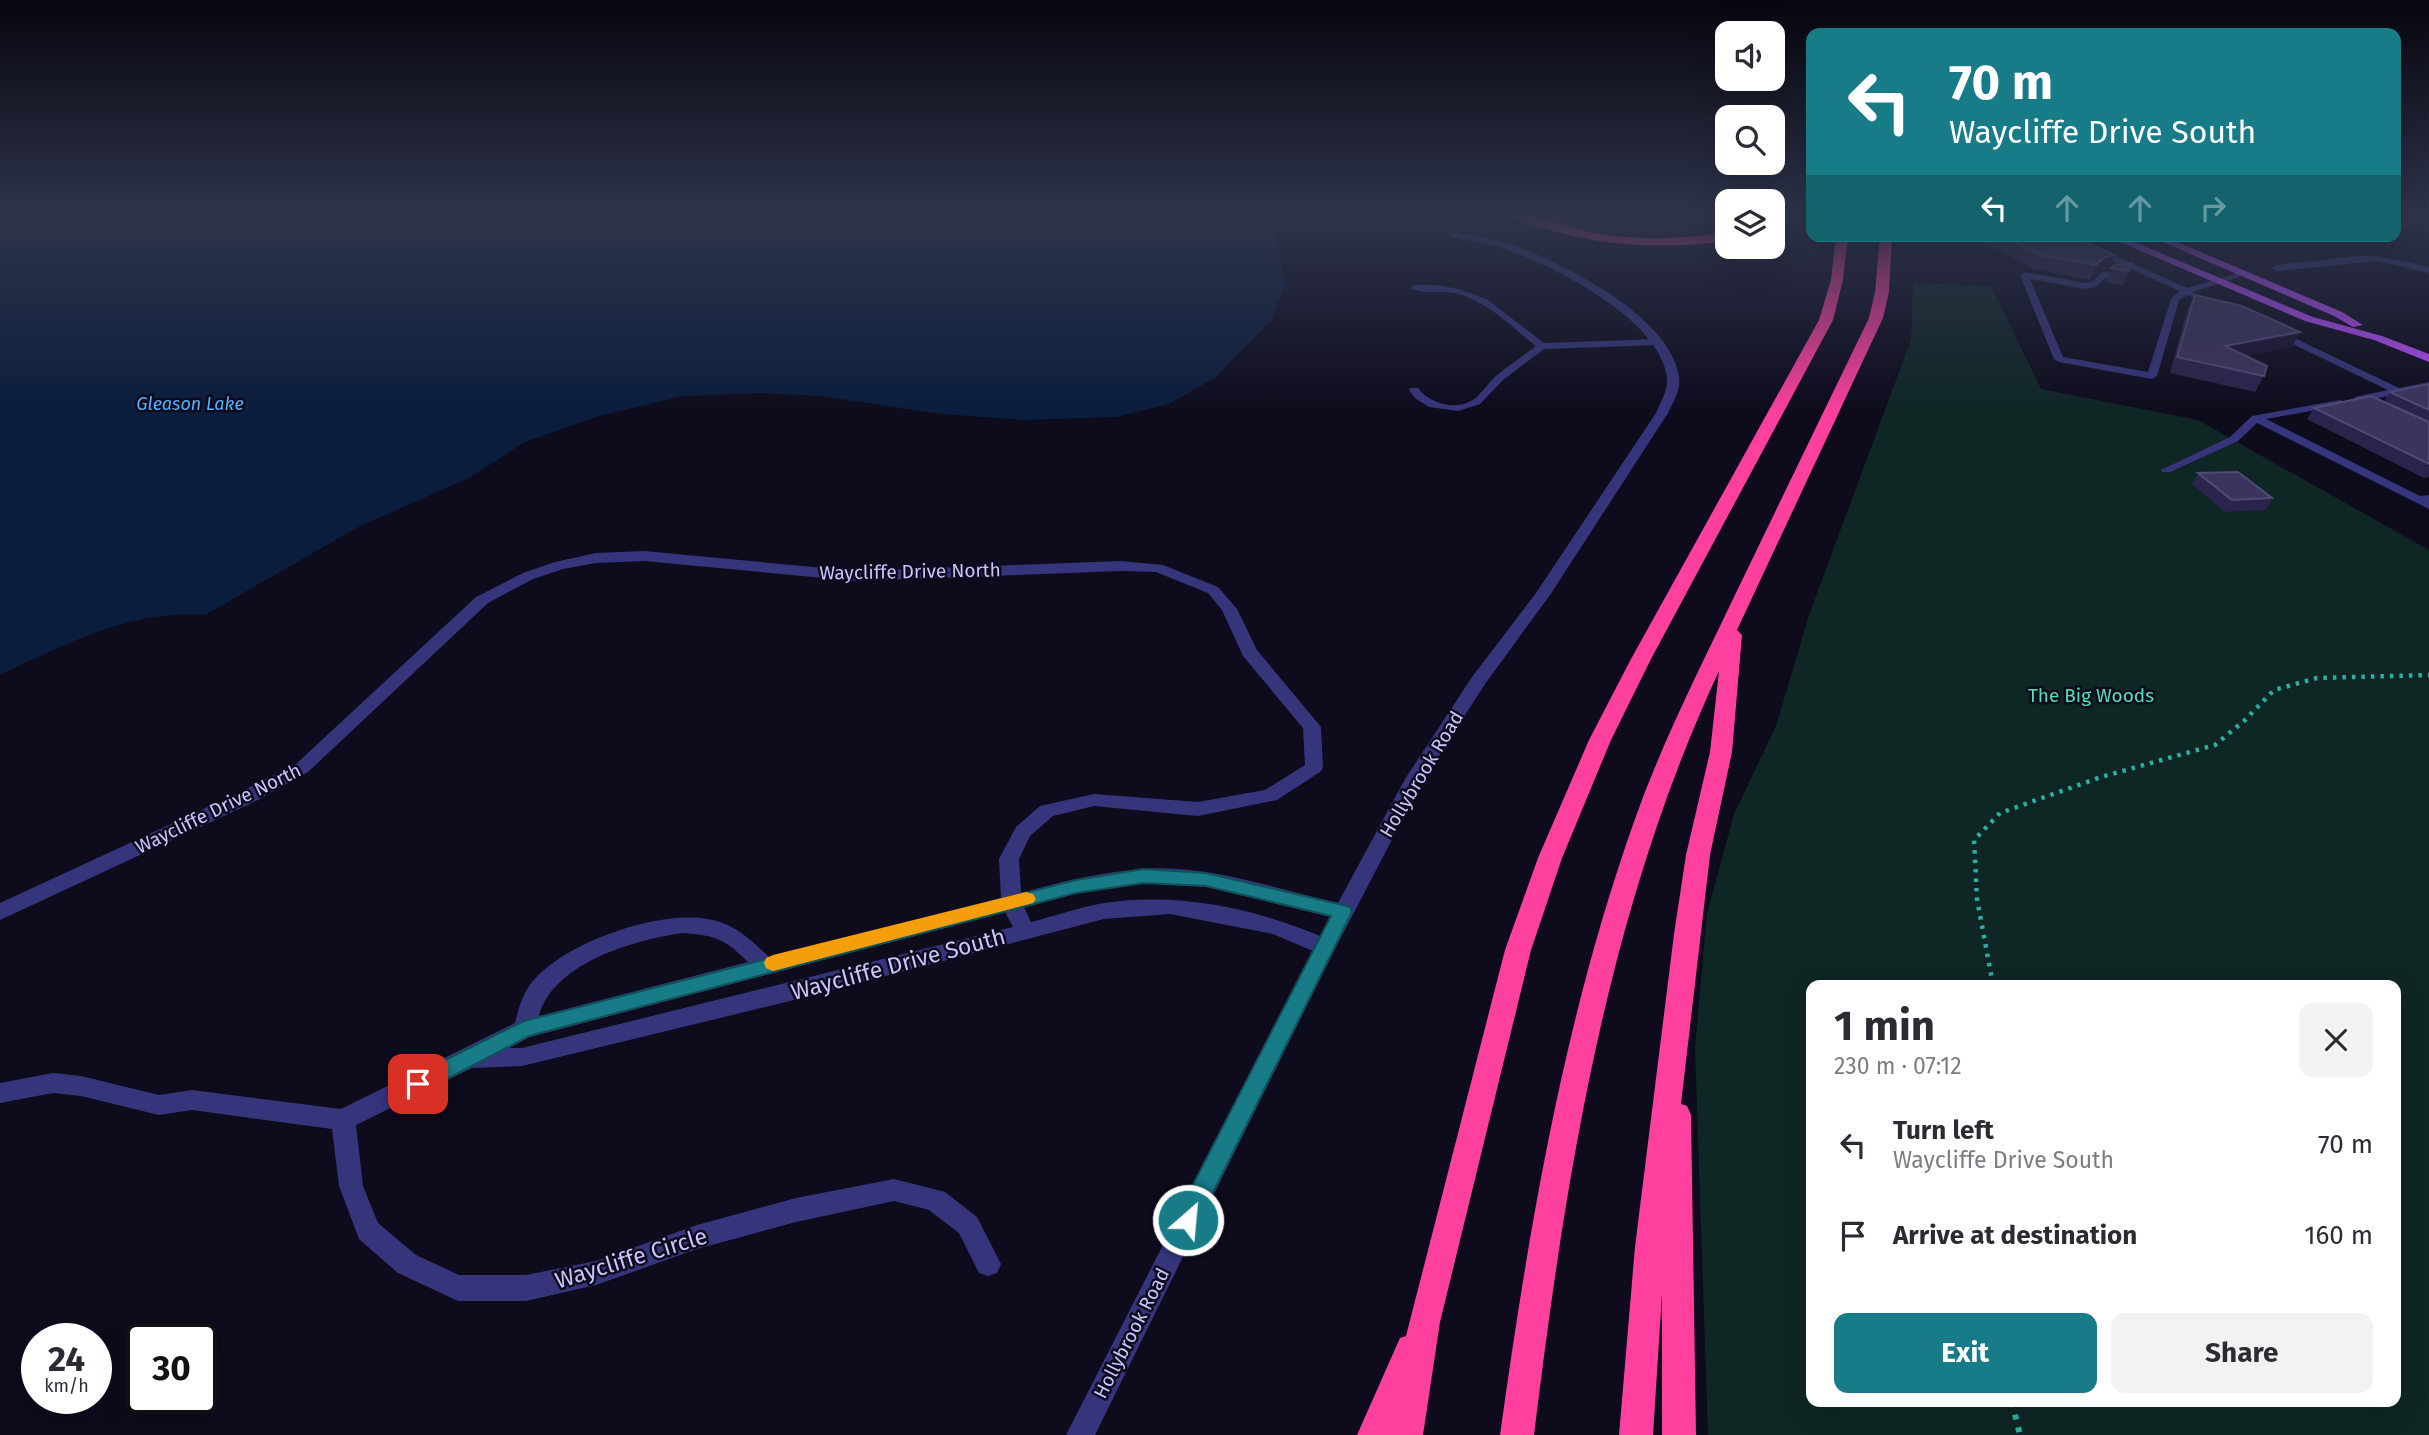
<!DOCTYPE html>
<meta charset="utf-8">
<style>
body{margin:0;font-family:"Fira Sans",sans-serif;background:#f2f2f3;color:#2b2b33;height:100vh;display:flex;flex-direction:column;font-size:26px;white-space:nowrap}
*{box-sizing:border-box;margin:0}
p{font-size:23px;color:#7c7c81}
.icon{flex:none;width:38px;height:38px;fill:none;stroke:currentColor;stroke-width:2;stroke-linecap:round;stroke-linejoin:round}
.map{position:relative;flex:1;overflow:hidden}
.panel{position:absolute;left:1806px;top:980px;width:595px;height:427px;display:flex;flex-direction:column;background:#fff;border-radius:14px;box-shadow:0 7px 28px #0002}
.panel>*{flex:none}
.guide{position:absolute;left:1806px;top:28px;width:595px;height:214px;border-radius:14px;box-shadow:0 7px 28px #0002;background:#187b88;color:#fff;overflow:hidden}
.fabs{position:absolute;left:1715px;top:21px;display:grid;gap:14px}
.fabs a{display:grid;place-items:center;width:70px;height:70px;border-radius:14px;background:#fff;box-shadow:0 7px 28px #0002;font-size:35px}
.speed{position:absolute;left:21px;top:1323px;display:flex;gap:14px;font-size:35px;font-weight:700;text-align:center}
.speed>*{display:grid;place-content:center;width:91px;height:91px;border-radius:50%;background:#fff;box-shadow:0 7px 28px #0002;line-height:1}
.speed small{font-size:18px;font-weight:400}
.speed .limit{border:4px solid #111;border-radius:10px;background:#fff;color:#111}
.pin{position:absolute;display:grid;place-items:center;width:60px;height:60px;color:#fff;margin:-30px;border-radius:14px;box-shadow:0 4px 10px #0006}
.me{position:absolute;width:77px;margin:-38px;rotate:27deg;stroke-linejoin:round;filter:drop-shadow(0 0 5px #0008)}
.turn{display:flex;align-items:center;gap:24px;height:147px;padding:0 28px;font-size:32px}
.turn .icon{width:91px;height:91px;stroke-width:2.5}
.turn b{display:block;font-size:49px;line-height:60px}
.lanes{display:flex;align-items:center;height:66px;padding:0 28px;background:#0003;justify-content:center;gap:35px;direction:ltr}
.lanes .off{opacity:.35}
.round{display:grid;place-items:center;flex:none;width:74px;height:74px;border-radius:14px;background:#f2f2f3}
.overview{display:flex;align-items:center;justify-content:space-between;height:119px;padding:0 28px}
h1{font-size:42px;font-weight:700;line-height:52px}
.primary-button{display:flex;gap:14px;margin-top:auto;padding:14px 28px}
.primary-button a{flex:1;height:80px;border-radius:14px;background:#187b88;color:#fff;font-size:28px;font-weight:700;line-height:80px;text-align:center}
.primary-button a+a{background:#f2f2f3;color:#2b2b33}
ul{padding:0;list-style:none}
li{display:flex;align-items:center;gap:21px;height:91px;padding:0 28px}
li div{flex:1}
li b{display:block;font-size:26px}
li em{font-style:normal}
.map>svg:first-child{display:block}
.green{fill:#0e2624;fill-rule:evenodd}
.water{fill:#0a1d3c}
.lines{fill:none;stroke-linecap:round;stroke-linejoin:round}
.path-far1{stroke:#2baea4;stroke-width:4.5;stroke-dasharray:3.5 6;stroke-linecap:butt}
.path{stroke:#2baea4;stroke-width:6;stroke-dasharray:5 8;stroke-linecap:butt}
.service{fill:#36357c;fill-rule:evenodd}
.minor{fill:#36357c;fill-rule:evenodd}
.primary{fill:#b94cff;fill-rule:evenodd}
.motorway{fill:#ff409f;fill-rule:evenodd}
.wall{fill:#2a234b}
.shaded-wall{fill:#171230}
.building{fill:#3b355e;stroke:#524b77;stroke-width:2}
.route{fill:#187b88;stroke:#105058;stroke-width:2}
.slow{fill:#f59e0b}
.labels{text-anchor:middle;stroke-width:5;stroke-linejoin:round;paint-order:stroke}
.far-water-label{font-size:18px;font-style:italic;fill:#53b2ff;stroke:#0d0b1c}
.street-label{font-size:19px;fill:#cbc5ff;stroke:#0d0b1c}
.park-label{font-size:19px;fill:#51dfb9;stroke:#0d0b1c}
.near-street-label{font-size:23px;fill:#cbc5ff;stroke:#0d0b1c}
</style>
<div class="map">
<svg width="2429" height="1435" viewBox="0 0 2429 1435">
<rect width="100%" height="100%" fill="#0d0b1c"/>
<path class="green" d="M1913 283 1991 286 2041 389 2198 420 2429 550V1435H1708L1695 1048 1707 913 1734 814 1776 726 1810 612 1911 340ZM1811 985H2396V1402H1811Z"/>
<path class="water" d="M0 214H1273L1285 285 1271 320 1216 377 1169 404 1116 417 1024 420 941 414 821 396 761 393 683 396 599 416 525 442 469 478 360 526 205 615C132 609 64 645 0 675Z"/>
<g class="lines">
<path class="path-far1" d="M1993 985 1977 899 1974 840 2000 813 2101 777 2215 745 2245 720 2274 690 2317 678 2429 675"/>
<path class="path" d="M2012 1402 2020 1435"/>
<path class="service" d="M2092 248H2098L2187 288 2244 271 2248 274 2193 292 2198 296 2197 298 2186 295 2179 300 2157 376 2152 379 2059 362 2054 359 2020 275 2024 272 2086 283 2092 282 2101 273 2127 267 2092 252ZM2131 269 2180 291 2171 299 2148 372 2063 357 2030 279 2086 289 2096 286 2107 277 2130 272Z
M2357 256C2383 255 2405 261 2429 267V273L2377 261 2288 270 2276 271 2272 268 2276 265Z
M1437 285 1459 289 1488 300 1544 343 1659 339 1664 342 1659 345 1544 349 1503 380 1480 404 1458 411 1429 407 1415 398 1409 390 1410 388H1418C1431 405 1459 412 1477 397 1484 390 1489 382 1496 376 1509 365 1523 356 1536 346 1512 327 1489 303 1459 294 1444 290 1423 295 1411 288L1415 285Z
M2276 332H2282L2399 388 2429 382V388L2368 400V404H2360L2354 399 2355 397 2388 390 2276 336Z
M2340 400 2345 403 2344 405 2266 419 2420 496 2429 495V509L2257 423 2238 441 2170 472H2162L2161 470 2230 437 2252 416Z"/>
<path class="minor" d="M1456 232C1475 236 1495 239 1513 245 1565 264 1671 317 1679 377 1681 390 1673 402 1668 413L1550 595 1485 684 1421 784 1336 947 1095 1435H1066L1313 951 1273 934 1170 914 1104 919 782 1003 522 1066 472 1068 356 1125 363 1186 378 1223 416 1255 459 1275H526L596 1261 697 1225 796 1198 894 1179 945 1192 977 1217 1001 1264 997 1273 988 1276 979 1273 959 1233 929 1210 894 1201 796 1222 697 1249 596 1285 526 1301H458L398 1273 359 1239 339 1186 332 1129 192 1110 159 1115 81 1096 53 1093 0 1103V1083L53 1073 81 1076 159 1095 192 1090 341 1109 515 1023C518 1011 521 999 528 988 556 945 656 910 707 919 734 923 750 939 769 957L1001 898 999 859 1016 827 1040 806 1094 794 1198 802 1265 790 1305 765 1303 728 1243 656 1222 610 1208 593 1156 572 1121 571 856 581 644 561 596 563 563 569 533 579 488 603 308 772 252 803 0 920V903L238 793 296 764 476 597 523 573 555 562 596 553 644 551 856 571 1121 561 1163 565 1218 587 1237 609 1257 650 1321 727 1323 768 1320 772 1277 800 1198 816 1094 806 1053 816 1030 836 1019 859 1021 893C1061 882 1101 872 1142 869 1207 864 1276 889 1338 903L1405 779 1472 677 1536 593 1656 413C1661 402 1668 390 1667 378 1661 320 1554 266 1505 249 1488 243 1470 241 1452 237L1451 235ZM1144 883 1206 887 1331 917 1320 936C1253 908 1178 892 1104 903 1080 907 1055 916 1031 922L1024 907 1075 893ZM1005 912 1013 927 522 1048H509L530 1037ZM682 933C715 935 725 939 748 962L539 1016C553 963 634 940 682 933Z"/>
<path class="primary" d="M2418 214H2429V217L2420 216Z
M2106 236H2120L2313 317 2382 336 2429 354V362L2374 340 2305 321Z
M2149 236H2163L2342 312 2363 325 2353 327 2334 316Z"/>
<path class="motorway" d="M1510 214C1537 213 1564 227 1590 232 1635 241 1681 239 1727 233V241C1668 249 1608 247 1550 230 1537 226 1520 223 1510 214Z
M1777 214H1790L1773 227V217Z
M1836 236H1848L1843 280 1833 320 1651 659 1611 740 1562 858 1531 950 1440 1322 1423 1435H1357L1400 1338 1406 1336 1505 950 1538 858 1589 740 1631 659 1819 320 1831 280Z
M1880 236H1892L1889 292 1883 318 1737 630 1742 635 1732 752 1710 855 1681 1104 1687 1106 1691 1115 1696 1435H1662V1294L1653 1435H1619L1635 1247 1674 934 1686 855 1710 752 1719 671C1607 911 1566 1174 1534 1435H1500C1529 1227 1564 1018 1635 819 1662 743 1699 670 1734 597 1779 504 1824 411 1869 318L1875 292Z"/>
</g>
<path class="wall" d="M1970 236H2074L2114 255 2108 269 2099 271 2090 280 2034 269Z
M2196 236H2274L2218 245Z
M2111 268 2129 271 2122 286 2105 282Z
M2195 295 2300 332 2292 347 2246 356 2264 376 2255 392 2170 373 2187 310Z
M2429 384V477L2424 478 2307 419 2314 408 2384 402 2390 392Z
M2198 473 2272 498 2266 510 2225 512 2192 484Z"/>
<path class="shaded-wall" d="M2233 236H2274L2218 245 2221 238Z
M2114 255 2108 269 2099 271 2090 280 2096 265 2105 257Z
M2300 332 2292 347 2217 362 2225 346Z"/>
<path class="building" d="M2003 236H2074L2114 255 2105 257 2096 265 2040 255Z
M2216 236H2233L2221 238Z
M2132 263 2129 271 2111 268 2114 265Z
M2195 295 2242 306 2300 332 2225 346 2267 366 2264 376 2177 357Z
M2429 384V410L2390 392Z
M2371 396 2429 422V464L2314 408Z
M2238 472 2272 498 2232 500 2198 473Z"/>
<linearGradient id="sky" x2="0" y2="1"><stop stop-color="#07060f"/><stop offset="0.52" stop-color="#2f344b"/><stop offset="1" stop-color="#2f344b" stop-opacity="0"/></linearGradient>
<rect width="2429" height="415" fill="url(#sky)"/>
<path class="route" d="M1144 869 1206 873 1343 905 1350 907 1352 912 1196 1227 1188 1230 1179 1227 1176 1220 1179 1212 1331 916 1206 886 1144 883 1076 893 529 1036 426 1090 418 1093 411 1090 408 1084 411 1077 524 1021 1076 880Z"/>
<path class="slow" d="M1026 892 1033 894 1036 899 1033 903 773 971 766 968 764 963 766 958 773 955Z"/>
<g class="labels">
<g class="far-water-label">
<text x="190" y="410">Gleason Lake</text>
</g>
<g class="street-label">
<text transform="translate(910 571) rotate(-1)" y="7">Waycliffe Drive North</text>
<text transform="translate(1421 774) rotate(-59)" y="7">Hollybrook Road</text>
<text transform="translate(218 808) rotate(-26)" y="7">Waycliffe Drive North</text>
<text transform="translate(1131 1333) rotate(-63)" y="7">Hollybrook Road</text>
</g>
<g class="park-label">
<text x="2091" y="702">The Big Woods</text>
</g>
<g class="near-street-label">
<text transform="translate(898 964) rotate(-15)" y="8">Waycliffe Drive South</text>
<text transform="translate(631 1258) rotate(-17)" y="8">Waycliffe Circle</text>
</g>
</g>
</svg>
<div class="fabs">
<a><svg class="icon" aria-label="sound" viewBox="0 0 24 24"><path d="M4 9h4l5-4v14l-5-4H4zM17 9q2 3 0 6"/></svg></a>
<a><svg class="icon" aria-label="search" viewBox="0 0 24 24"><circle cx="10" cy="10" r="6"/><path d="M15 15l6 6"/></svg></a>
<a><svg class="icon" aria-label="layers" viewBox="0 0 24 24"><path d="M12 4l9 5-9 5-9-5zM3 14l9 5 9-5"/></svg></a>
</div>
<div class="speed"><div>24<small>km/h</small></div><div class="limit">30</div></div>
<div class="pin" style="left:418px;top:1084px;background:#d93025"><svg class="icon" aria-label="arrive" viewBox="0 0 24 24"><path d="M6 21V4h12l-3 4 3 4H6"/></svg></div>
<svg class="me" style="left:1188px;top:1220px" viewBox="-20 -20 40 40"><circle r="17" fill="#187b88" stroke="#fff" stroke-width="3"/><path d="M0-11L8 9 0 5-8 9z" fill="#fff"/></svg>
<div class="guide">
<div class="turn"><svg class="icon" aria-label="left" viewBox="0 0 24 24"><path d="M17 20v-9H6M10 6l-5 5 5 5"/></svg><div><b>70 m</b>Waycliffe Drive South</div></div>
<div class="lanes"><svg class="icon" aria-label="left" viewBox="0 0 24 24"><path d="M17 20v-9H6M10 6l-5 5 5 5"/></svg><svg class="icon off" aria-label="ahead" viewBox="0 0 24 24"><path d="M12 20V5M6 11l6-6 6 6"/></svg><svg class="icon off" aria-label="ahead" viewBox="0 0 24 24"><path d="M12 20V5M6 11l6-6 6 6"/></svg><svg class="icon off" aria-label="right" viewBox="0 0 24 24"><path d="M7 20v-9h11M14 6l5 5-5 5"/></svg></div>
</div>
<section class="panel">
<div class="overview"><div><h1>1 min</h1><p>230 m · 07:12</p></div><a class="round"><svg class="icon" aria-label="close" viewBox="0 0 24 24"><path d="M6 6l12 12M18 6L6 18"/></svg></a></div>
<ul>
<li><svg class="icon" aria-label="left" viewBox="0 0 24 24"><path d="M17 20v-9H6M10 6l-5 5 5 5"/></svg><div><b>Turn left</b><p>Waycliffe Drive South</p></div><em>70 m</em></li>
<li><svg class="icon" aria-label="arrive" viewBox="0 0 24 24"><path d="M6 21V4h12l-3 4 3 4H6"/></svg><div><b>Arrive at destination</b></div><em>160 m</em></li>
</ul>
<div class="primary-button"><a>Exit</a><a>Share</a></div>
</section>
</div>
